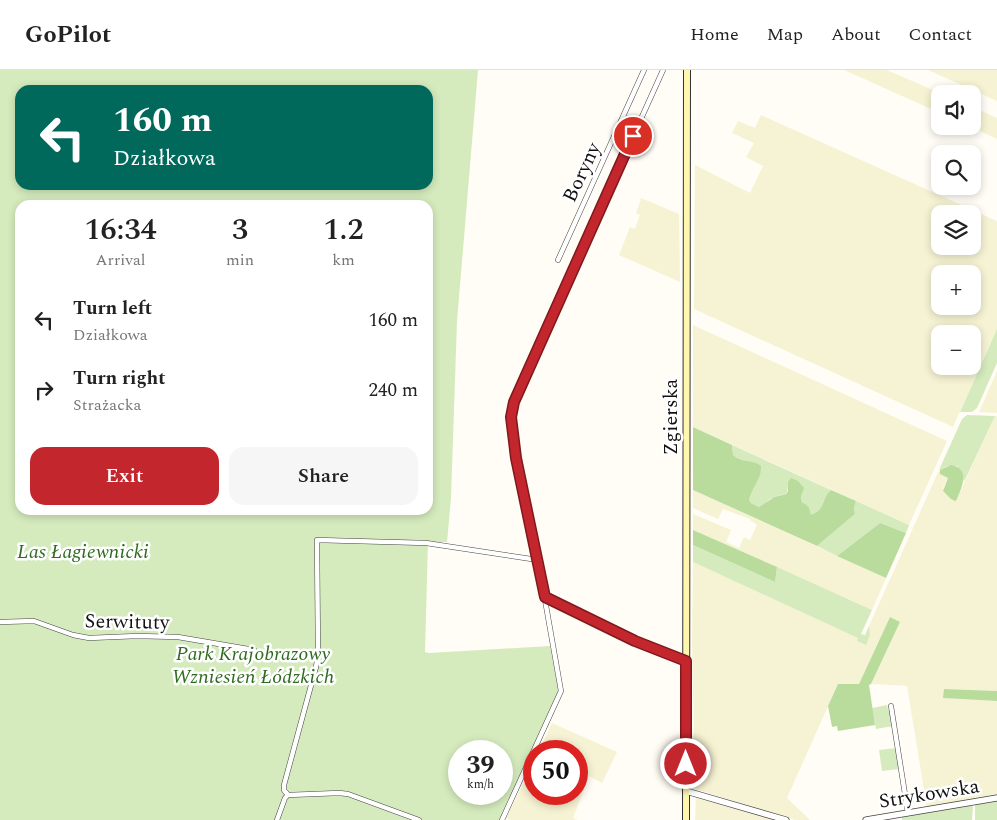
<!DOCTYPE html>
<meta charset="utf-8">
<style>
body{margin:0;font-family:Spectral,serif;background:#f6f6f6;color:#222;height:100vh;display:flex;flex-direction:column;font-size:19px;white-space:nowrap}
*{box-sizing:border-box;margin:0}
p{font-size:16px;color:#767676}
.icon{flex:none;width:28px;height:28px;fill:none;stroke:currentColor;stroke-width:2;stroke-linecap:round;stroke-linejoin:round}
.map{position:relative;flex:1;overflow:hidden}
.panel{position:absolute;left:15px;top:130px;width:418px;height:315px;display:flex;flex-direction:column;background:#fff;border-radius:15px;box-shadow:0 2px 8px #0003}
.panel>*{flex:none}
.hud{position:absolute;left:15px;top:15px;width:418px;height:105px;border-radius:15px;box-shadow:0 2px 8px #0003;background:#00695c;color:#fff;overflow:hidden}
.buttons{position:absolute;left:931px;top:15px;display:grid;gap:10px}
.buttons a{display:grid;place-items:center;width:50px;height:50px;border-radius:10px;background:#fff;box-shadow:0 2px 8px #0003;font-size:25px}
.speed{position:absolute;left:448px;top:670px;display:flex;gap:10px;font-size:25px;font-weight:700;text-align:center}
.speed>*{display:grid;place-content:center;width:65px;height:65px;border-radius:50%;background:#fff;box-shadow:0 2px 8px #0003;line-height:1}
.speed small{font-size:12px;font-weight:400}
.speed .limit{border:8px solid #d22;background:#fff;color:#111}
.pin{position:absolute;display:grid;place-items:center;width:42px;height:42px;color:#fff;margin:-21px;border:2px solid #fff;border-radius:50%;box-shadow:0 1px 5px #0007}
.me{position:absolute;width:55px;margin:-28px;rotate:0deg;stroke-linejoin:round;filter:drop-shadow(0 0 4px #0008)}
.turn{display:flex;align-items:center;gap:18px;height:105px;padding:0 15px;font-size:22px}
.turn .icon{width:65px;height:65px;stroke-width:2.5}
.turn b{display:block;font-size:35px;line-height:42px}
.eta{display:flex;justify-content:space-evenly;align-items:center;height:85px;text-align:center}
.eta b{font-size:30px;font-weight:600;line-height:35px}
.action{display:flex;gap:10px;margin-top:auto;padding:10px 15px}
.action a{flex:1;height:58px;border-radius:15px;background:#c4262e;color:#fff;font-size:20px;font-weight:600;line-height:58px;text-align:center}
.action a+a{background:#f6f6f6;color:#222}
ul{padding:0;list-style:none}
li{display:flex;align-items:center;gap:15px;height:70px;padding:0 15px}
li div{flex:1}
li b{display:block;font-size:19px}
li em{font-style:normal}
header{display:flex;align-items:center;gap:30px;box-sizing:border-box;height:70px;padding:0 25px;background:#fff;border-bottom:1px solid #e0e0e0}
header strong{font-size:24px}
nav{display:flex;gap:28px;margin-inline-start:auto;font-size:18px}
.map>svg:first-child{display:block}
.farmland{fill:#f6f3d4;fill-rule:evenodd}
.green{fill:#d5ebbd;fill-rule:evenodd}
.forest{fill:#b9dc9c}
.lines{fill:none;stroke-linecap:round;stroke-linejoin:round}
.minor-casing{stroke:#444;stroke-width:5.5}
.tertiary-casing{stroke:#444;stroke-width:7}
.secondary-casing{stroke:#333;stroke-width:8}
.minor{stroke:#fff;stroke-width:4.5}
.tertiary{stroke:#fff;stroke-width:5.5}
.secondary{stroke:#fff6b0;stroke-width:6}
.route-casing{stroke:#7f191e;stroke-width:12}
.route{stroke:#c4262e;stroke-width:9}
.labels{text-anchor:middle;stroke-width:5;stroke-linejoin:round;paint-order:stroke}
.street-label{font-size:20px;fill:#111;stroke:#fff}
.park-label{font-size:20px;font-style:italic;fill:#2f6b1f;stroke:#fff}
</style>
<header>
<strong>GoPilot</strong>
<nav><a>Home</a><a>Map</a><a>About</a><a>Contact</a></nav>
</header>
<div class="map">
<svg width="997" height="750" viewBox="0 0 997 750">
<rect width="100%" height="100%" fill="#fffdf5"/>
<path class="farmland" d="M844 0H887L942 24H940V43Z
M928 0H997V31Z
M973 37 997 48V69L969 56H972Z
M761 45 997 151V259L953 357 694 239 695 95 750 123 763 96 746 87 754 73 732 63 738 51 755 58ZM940 144H972V176H940ZM940 204H972V236H940ZM940 264H972V296H940Z
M641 128 679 144 680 212 619 185 630 157 635 159 640 145 636 143Z
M693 255 947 371 909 455 693 357Z
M997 301V343L979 342Z
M995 346H997V621L945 619 944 628 997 631V725L927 738 907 616 871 614 900 552 890 547 859 614H838L787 728 810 750H795L695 719 692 572 693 492 859 568 870 565 869 556 939 400 942 405 948 408 943 418 956 431Z
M693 420 886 508 872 540 693 460V444L731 460 726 472 739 478 744 467 750 470 757 455 751 451 750 449 723 439 718 449 693 438Z
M552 653 617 682 602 713 589 706 573 748 577 750H510L506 748 534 691V724H576V681H539Z
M696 726 774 750H695Z"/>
<path class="green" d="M0 0H478L457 251 451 428 447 472H428L425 582 429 583 550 576 559 623 500 750H0ZM20 20H428V115H20ZM20 135H428V440H20ZM459 681H501V724H459Z
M997 259V293L977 338 972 342H960Z
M967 345 995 346 964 412 962 401 957 396H948L940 400H939L962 349Z
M732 375 831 420C821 428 826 440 811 446L809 437 803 434 801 426 788 412C788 427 786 423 774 427 768 429 764 435 759 437L751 433 749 430 750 424 761 400 736 388 733 385Z
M856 431 909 455 906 463 880 453 837 486 817 476 855 444 854 438Z
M693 475 775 512 777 497 872 540 861 564 865 565 869 556 870 565 866 575 857 571 858 568 693 492Z
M887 635 888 640H890L893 656 876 659 872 638Z
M896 678 899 699 882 701 879 680Z
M997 730V750H975V734Z
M971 735 973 737 972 750H902V747Z"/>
<path class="forest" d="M693 357 732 375 733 385C740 393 752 389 761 396 762 409 751 418 749 430L751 433 759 437 774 427 786 424 788 421V412L791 408 798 411 804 418 801 426 802 432 809 437 811 445C826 440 821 428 831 420L856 431 854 438 855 444 817 476 693 420Z
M951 395C972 398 961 419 956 431 950 430 947 424 943 421L948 408 940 404V400Z
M880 453 906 463 886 508 837 486Z
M693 460 777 497 775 512 693 475Z
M890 547 900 552 871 614 869 615 875 655 838 661 837 656 832 657 828 636 838 614H859Z
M944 619 997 621V631L943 628Z"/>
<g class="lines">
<g class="minor-casing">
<path id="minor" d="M558 190 644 0
M545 527 635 571 686 591
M0 552 34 551 73 565 89 568 137 566 178 567 254 580
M891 636 908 743
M288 725 284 720V715L316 597 318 584 317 470 426 473 538 490
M277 750 285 728 288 725 339 723 348 724 419 750
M502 750 561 621 538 490 522 422 513 367 512 339 547 257 663 0"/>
</g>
<g class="tertiary-casing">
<path id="tertiary" d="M686 721 786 750
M866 750 997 728"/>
</g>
<g class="secondary-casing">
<path id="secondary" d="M686 750 687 0"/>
</g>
<use href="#minor" class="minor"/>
<use href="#tertiary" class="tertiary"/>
<use href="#secondary" class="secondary"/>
</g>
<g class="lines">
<g class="route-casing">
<path id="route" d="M633 66 514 332 511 347 516 388 545 527 635 571 686 591V694"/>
</g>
<use href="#route" class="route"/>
</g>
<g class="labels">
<g class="street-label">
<text transform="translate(581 102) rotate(-65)" y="7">Boryny</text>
<text transform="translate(670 347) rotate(-90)" y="7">Zgierska</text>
<text transform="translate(127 551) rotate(1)" y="7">Serwituty</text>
<text transform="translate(929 723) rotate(-9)" y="7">Strykowska</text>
</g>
<g class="park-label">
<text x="83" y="488">Las Łagiewnicki</text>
<text x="253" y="590">Park Krajobrazowy<tspan x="253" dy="23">Wzniesień Łódzkich</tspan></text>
</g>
</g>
</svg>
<div class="buttons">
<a><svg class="icon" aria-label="sound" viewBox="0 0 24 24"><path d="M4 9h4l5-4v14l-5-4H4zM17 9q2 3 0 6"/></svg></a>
<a><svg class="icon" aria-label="search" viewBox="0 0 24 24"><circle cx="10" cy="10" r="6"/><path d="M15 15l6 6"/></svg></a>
<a><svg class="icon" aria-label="layers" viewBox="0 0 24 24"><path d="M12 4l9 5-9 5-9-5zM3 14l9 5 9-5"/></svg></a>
<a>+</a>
<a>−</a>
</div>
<div class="speed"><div>39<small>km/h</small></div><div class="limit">50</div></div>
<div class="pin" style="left:633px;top:66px;background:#d93025"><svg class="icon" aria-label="arrive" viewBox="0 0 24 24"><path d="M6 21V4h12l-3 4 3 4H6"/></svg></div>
<svg class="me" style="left:686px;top:694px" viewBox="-20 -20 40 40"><circle r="17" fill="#c4262e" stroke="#fff" stroke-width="3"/><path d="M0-11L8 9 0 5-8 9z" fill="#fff"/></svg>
<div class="hud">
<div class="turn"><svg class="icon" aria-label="left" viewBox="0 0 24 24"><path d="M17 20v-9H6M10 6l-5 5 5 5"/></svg><div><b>160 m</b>Działkowa</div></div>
</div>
<section class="panel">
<div class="eta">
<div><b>16:34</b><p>Arrival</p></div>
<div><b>3</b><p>min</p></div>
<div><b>1.2</b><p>km</p></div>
</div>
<ul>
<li><svg class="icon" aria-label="left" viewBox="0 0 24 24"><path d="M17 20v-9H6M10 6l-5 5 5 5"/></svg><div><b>Turn left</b><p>Działkowa</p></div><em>160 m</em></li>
<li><svg class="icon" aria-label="right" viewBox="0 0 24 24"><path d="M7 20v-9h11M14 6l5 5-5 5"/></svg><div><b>Turn right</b><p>Strażacka</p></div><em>240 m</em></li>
</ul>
<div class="action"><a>Exit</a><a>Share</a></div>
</section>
</div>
